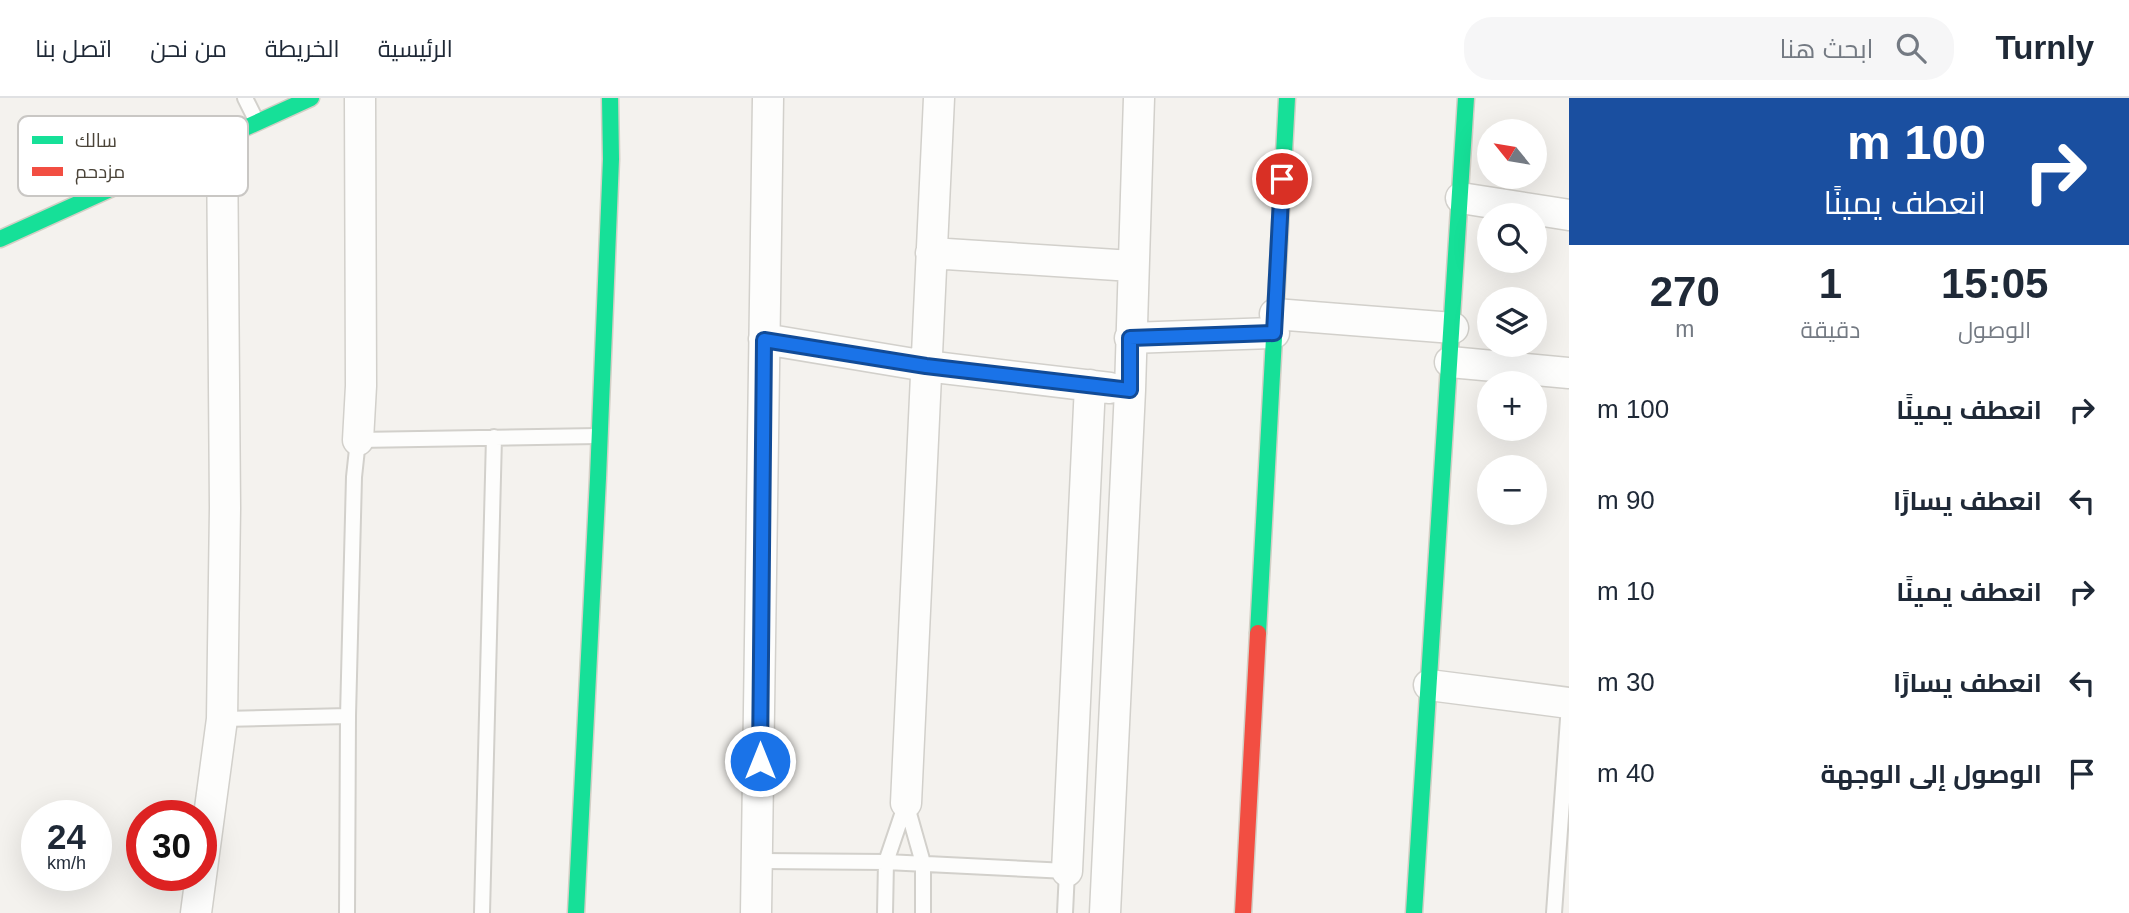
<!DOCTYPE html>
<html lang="ar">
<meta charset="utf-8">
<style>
body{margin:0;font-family:Helvetica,Cairo,sans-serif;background:#f6f6f7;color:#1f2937;direction:rtl;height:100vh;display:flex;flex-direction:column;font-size:26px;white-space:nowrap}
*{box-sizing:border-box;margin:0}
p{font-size:23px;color:#747a83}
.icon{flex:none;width:38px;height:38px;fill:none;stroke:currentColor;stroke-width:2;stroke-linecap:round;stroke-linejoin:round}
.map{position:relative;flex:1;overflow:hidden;direction:ltr}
.drawer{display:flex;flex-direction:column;background:#fff;width:560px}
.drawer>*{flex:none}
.guide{background:#1a4fa0;color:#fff;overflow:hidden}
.needle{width:46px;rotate:300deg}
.fabs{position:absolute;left:1477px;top:21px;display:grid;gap:14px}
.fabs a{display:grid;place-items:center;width:70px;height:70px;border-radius:50%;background:#fff;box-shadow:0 7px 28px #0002;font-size:35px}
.speed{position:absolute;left:21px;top:702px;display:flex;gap:14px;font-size:35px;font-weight:700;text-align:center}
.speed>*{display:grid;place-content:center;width:91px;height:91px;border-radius:50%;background:#fff;box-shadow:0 7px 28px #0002;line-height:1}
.speed small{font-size:18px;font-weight:400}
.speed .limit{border:10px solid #d22;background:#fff;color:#111}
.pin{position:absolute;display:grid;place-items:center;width:60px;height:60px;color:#fff;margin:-30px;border:4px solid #fff;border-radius:50%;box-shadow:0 2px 7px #0007}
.me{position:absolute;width:77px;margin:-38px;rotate:0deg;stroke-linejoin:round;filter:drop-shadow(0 0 5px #0008)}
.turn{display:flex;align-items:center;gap:24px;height:147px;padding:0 28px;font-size:32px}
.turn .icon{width:91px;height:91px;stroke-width:2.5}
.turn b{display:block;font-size:49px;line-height:60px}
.eta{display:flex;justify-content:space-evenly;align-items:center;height:119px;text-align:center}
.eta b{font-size:42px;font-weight:600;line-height:49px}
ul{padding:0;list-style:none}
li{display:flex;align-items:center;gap:21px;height:91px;padding:0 28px}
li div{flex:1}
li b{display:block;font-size:26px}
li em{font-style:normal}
header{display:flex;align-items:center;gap:42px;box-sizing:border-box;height:98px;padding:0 35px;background:#fff;border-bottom:2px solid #e0e1e3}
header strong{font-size:33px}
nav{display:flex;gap:38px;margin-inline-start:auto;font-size:24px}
.search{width:490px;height:63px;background:#f6f6f7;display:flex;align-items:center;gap:18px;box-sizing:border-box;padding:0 24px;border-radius:28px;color:#747a83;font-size:26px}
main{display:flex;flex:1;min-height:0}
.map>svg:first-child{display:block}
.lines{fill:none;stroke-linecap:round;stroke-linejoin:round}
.lane-casing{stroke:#d2d0cb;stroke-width:18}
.street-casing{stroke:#d2d0cb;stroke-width:33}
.fast-casing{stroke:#d3cfc5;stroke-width:19}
.jam-casing{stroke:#d3cfc5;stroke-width:19}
.lane{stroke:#fdfdfc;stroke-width:14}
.street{stroke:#fdfdfc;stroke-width:30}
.fast{stroke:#16e098;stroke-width:16}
.jam{stroke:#f24e42;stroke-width:16}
.route-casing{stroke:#114b97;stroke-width:18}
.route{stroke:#1a73e8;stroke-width:12}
.key{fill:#fff;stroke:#c9c7c4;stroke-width:2}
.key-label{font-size:19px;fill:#4b4439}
</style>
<header>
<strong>Turnly</strong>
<div class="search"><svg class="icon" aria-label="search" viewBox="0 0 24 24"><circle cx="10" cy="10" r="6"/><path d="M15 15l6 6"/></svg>ابحث هنا</div>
<nav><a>الرئيسية</a><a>الخريطة</a><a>من نحن</a><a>اتصل بنا</a></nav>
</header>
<main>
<section class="drawer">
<div class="guide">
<div class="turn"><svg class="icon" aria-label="right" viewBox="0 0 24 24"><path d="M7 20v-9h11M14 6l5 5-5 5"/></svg><div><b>100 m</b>انعطف يمينًا</div></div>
</div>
<div class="eta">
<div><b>15:05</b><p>الوصول</p></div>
<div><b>1</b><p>دقيقة</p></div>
<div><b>270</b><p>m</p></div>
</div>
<ul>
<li><svg class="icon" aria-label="right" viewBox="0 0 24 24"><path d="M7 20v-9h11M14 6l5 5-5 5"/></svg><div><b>انعطف يمينًا</b></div><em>100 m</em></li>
<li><svg class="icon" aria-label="left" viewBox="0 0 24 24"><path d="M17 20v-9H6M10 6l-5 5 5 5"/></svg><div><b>انعطف يسارًا</b></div><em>90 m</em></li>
<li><svg class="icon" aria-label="right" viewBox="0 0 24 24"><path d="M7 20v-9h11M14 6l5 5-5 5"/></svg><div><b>انعطف يمينًا</b></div><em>10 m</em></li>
<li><svg class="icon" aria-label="left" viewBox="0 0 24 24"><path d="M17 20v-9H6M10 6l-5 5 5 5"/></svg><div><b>انعطف يسارًا</b></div><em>30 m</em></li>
<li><svg class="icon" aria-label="arrive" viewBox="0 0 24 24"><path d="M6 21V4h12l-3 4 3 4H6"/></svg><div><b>الوصول إلى الوجهة</b></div><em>40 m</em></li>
</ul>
</section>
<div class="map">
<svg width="1569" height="815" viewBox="0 0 1569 815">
<rect width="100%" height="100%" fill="#f4f2ee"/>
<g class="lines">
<g class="lane-casing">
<path id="lane" d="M245 0 257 24
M222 621 348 618
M906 705 923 765V815
M758 763 886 764 1067 773 1065 815
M347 815 348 618 354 379 358 342 597 338
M482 815 494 339
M885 815 886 764 906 705
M1554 815 1569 607"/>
</g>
<g class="street-casing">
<path id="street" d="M1461 100 1569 117
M931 155 1132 168
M1275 216 1453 230
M1130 240 1274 235
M764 241 926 268 1110 290
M1450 264 1569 275
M358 342 361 288 360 0
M1429 587 1569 605
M906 705 939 0
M1067 773 1090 287
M196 815 222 621 225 410 222 40
M756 815 768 0
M1105 815 1130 292 1139 0"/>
</g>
<g class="fast-casing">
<path id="fast" d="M0 141 311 0
M1258 535 1287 0
M576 815 598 380 611 61 610 0
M1414 815 1466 0"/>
</g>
<g class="jam-casing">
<path id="jam" d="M1243 815 1258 535"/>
</g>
<use href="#lane" class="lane"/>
<use href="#street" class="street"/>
<use href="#fast" class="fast"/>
<use href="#jam" class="jam"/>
</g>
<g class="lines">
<g class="route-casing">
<path id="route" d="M760 663 764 242 926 268 1130 292V240L1274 235 1282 81"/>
</g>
<use href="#route" class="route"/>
</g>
<rect x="18" y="18" width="230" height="80" rx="10" class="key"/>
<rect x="32" y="38" width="31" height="8" fill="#16e098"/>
<rect x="32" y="69" width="31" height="9" fill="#f24e42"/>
<g class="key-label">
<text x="75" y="49">سالك</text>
<text x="75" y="80">مزدحم</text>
</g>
</svg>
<div class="fabs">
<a><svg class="needle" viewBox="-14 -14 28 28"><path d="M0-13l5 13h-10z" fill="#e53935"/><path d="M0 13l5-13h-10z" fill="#747a83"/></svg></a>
<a><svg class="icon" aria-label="search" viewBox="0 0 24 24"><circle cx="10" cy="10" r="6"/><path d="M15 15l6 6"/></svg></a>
<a><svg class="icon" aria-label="layers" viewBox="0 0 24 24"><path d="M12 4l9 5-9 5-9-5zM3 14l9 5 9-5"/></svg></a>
<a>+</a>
<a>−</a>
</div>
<div class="speed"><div>24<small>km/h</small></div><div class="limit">30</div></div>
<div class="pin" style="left:1282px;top:81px;background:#d93025"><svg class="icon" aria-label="arrive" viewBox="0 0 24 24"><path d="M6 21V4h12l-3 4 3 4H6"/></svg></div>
<svg class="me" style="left:760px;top:663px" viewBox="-20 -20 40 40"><circle r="17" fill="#1a73e8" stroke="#fff" stroke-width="3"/><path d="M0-11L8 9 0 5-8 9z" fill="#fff"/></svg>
</div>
</main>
